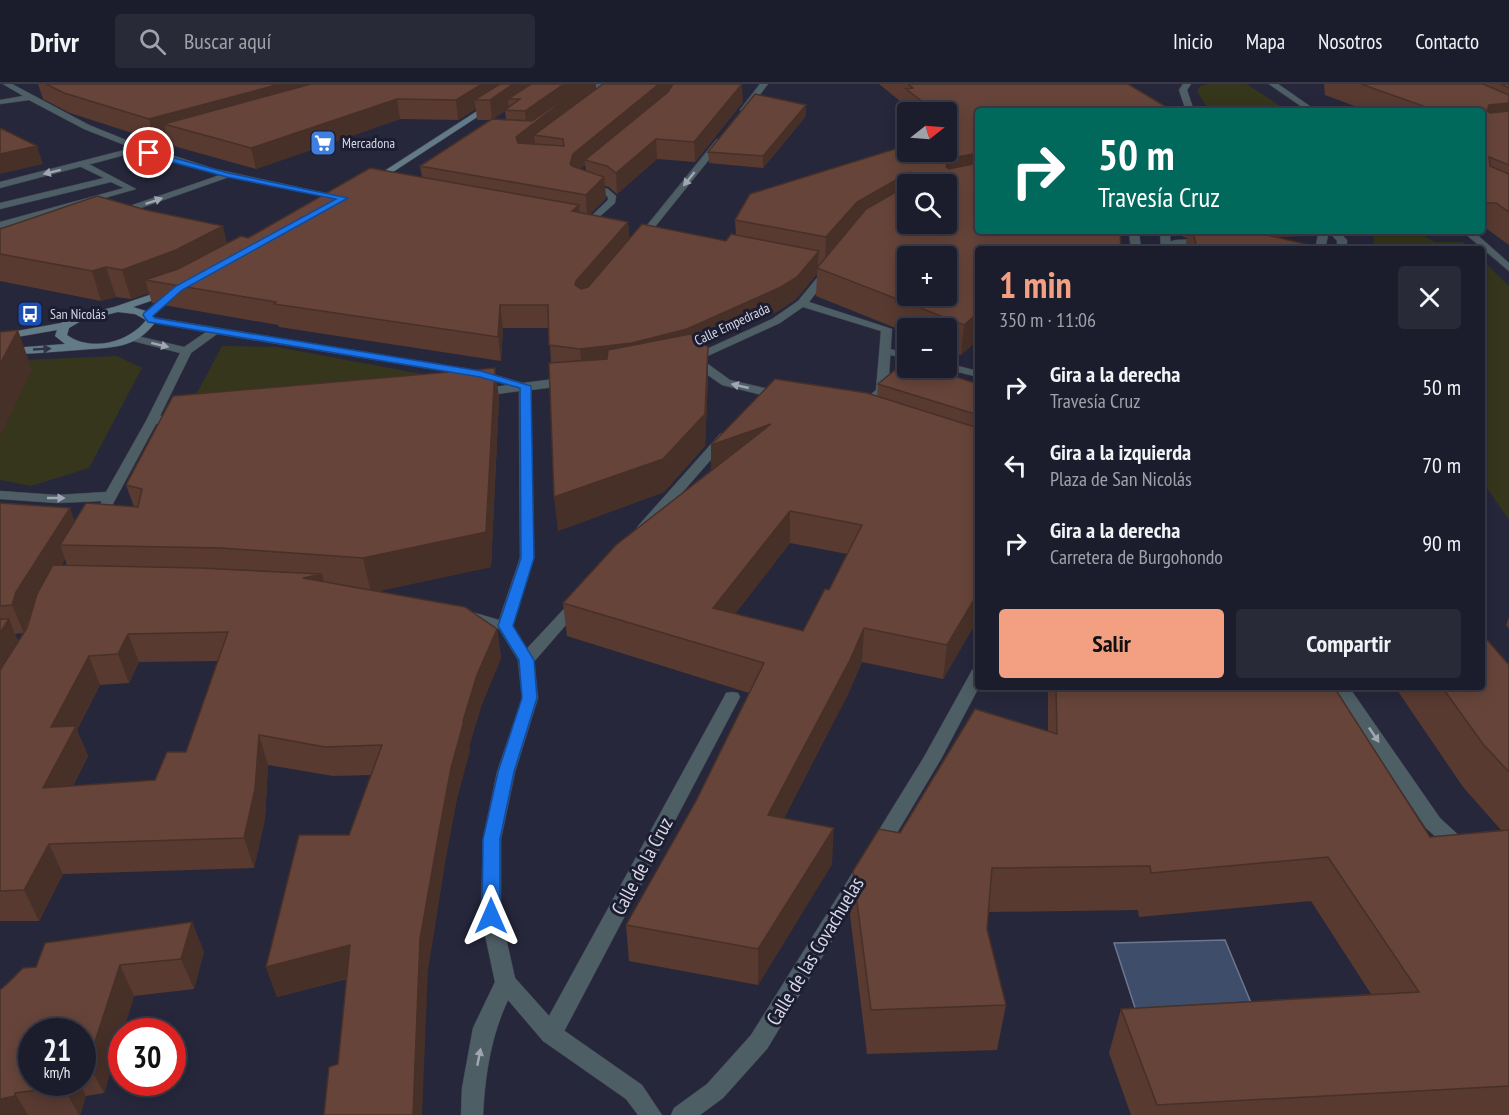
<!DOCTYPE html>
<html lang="es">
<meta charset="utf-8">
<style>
body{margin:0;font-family:"PT Sans Narrow",sans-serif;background:#292a38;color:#f1f3f6;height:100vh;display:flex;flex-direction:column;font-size:22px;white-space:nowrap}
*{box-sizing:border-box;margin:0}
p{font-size:20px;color:#a0a2a9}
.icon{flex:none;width:33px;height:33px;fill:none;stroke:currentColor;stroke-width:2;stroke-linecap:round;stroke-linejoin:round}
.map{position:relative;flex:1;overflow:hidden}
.sheet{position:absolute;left:975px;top:162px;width:510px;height:444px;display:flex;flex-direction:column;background:#1c1d2c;border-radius:6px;box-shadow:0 3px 15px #0003,0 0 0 2px #3a3b48}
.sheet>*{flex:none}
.hud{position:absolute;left:975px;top:24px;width:510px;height:126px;border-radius:6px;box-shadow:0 3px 15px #0003,0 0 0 2px #3a3b48;background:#00695c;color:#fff;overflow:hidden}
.needle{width:39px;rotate:73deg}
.tools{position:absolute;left:897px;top:18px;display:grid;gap:12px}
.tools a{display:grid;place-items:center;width:60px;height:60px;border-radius:6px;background:#1c1d2c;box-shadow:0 3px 15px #0003,0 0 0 2px #3a3b48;font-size:30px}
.speed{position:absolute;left:18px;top:934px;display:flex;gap:12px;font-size:30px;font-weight:700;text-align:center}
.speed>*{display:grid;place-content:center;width:78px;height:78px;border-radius:50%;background:#1c1d2c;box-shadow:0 3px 15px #0003,0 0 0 2px #3a3b48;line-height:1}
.speed small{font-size:15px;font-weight:400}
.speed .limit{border:9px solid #d22;background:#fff;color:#111}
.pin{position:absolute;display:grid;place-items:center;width:51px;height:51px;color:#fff;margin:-26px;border:3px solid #fff;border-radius:50%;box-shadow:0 2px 6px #0007}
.me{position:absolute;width:66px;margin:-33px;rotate:0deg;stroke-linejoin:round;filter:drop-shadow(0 0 4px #0008)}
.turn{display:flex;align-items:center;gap:21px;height:126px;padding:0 24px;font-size:27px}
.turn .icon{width:78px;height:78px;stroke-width:2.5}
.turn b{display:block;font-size:42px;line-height:51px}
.round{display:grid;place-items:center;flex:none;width:63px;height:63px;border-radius:6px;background:#292a38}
.summary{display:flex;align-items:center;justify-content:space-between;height:102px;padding:0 24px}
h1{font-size:36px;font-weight:700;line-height:45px;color:#f2a081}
.cta{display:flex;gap:12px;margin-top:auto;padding:12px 24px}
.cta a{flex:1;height:69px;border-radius:6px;background:#f2a081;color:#111;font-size:24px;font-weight:700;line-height:69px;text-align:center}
.cta a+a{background:#292a38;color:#f1f3f6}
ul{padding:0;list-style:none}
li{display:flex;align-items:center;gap:18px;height:78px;padding:0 24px}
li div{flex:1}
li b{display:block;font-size:22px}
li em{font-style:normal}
header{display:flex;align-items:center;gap:36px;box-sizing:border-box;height:84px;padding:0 30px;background:#1c1d2c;border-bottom:2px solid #3a3b48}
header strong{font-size:28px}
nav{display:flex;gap:33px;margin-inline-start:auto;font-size:21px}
.search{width:420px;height:54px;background:#292a38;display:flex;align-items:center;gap:15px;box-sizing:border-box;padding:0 21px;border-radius:6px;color:#a0a2a9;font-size:22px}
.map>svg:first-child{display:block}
.green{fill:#35361c}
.water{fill:#3e4e6a;stroke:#6c778f;stroke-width:1.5}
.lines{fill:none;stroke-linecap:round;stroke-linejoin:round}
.service-casing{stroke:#424356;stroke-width:1}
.minor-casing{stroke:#424356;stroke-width:1}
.tertiary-casing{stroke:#424356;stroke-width:1}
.secondary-casing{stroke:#424356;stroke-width:1}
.service{fill:#4e5e65;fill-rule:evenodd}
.minor{fill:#4e5e65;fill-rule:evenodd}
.tertiary{fill:#4e5e65;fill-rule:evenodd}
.secondary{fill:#637b87;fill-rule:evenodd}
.wall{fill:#583a31;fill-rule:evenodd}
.shaded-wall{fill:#473028}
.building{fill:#664439;stroke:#473028;stroke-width:1.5;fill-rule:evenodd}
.oneway{fill:#a0a7b2}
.oneway2{fill:#2e3446}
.route{fill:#1a73e8;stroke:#114b97;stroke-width:1.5}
.labels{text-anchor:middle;stroke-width:6;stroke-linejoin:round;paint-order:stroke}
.far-poi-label{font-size:14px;fill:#d6d7e5;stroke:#1c1d31;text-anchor:start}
.far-street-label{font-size:14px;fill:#d6d7e5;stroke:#1c1d31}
.near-street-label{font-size:20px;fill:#d6d7e5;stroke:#1c1d31}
</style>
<header>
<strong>Drivr</strong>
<div class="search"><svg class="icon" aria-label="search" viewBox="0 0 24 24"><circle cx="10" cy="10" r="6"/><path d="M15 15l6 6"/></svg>Buscar aquí</div>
<nav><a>Inicio</a><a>Mapa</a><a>Nosotros</a><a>Contacto</a></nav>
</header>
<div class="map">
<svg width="1509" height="1031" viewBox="0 0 1509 1031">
<rect width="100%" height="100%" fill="#26273b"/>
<path class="green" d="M1208 0H1247L1288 27H1209L1197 7 1200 2Z
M1373 147H1415L1435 158H1463L1471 165H1374Z
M1482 176 1509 202V436L1482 397Z
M222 262 277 263 486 302 189 324Z
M117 272 142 284 89 384 31 402 0 396V277Z"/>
<path class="water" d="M1225 856 1254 926 1137 930 1114 859Z"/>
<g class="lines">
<g class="service-casing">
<path id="service" d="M79 78H85L136 105 0 144V138L124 104 111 98 0 125V119L104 94 79 82Z
M1328 147H1338L1347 156V165H1337V157Z
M1206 155 1236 159 1251 165 1206 160 1165 164 1160 161 1175 156Z
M885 264 908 269V275L881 269V265Z
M946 279 978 287V293L942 284H946Z
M724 349 730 353 728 356 648 448H638L636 445 638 442 720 350Z
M579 512 584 514 587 517 584 520 532 580H520L518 576 520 572 574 514Z
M732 608 738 609 740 613 559 957 551 959 543 957 540 950 543 943 724 613 726 609Z"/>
</g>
<g class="minor-casing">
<path id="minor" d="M3 0H12L89 41 141 62 190 50V54L149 64 215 85 348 114 344 117 229 93 121 131H115V127L220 91 140 67 0 104V98L132 64 84 45 29 16 0 20V16L23 12Z
M597 0H606L584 18H578V14Z
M760 0H768L747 28H741L740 26Z
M1183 0H1191L1187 6 1194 27H1186L1179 6Z
M717 55 724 57 642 159H636V155Z
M585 100 608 105 616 112 615 119 589 142 584 139 608 116V113L602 109 582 105 581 103Z
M1129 147H1139L1141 165H1131Z
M1164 147H1177L1170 151 1171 165H1161L1160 150Z
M1319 147H1329L1326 161 1322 165H1311L1316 160Z
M829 183 834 186 809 218 892 245 888 307 863 328 859 329 853 325 876 306 881 247 803 223 780 239 701 275 730 296 786 309V315L782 316 722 301 685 275 772 235 798 217 825 184Z
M152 233 481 287 523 299 570 293 576 297 570 301 531 306 534 474 513 542 534 576 538 614 515 688 501 755V832L515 894 559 943 642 1001 662 1031H638L626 1015 543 957 508 916C491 952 485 991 483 1031H461L462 1004 473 944 495 898 481 832 483 755 497 688 522 614 518 576 499 545 460 534 457 531 465 526 499 536 520 474 519 307 477 313 473 312V306L508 301 480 293 217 250 191 269 160 332 179 330 185 334 179 338 156 340 101 442H91L89 439 102 417 57 419 0 415V407L57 411 106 408 146 337 180 269 129 256 127 254 133 251 184 263 206 248 148 238V234Z
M978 585 979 603 941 675 885 769 878 771 871 769 869 764 871 759 924 673 970 590 972 586Z
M1333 603H1349L1440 734 1467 759 1469 764 1467 769 1460 771 1453 769 1426 744Z
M862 783 869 785 872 790 767 965 723 1014 700 1031H671L674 1024 707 1000 751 951 855 785Z"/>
</g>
<g class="tertiary-casing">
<path id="tertiary" d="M1269 0H1278L1317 27H1308Z
M1462 147H1473L1509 179V187Z"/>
</g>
<g class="secondary-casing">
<path id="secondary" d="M519 0H528L376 99 369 97Z
M170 204 175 207 174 209 133 223 149 228 157 236C136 266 111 263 79 266 53 268 26 270 0 271V265L65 260 55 252 57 246 0 256V250L61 239 73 233 114 223ZM118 228 135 230 146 236C129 259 90 268 67 251L69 244 81 237Z"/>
</g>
<use href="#service" class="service"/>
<use href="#minor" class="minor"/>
<use href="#tertiary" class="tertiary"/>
<use href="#secondary" class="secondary"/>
</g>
<path class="wall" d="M38 0H596V5L743 18 695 78 657 75 617 110 609 103 605 102 606 114 589 131 628 138 629 155 726 157 736 151 735 136 946 68V28H908V30L904 27 905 21 879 0H1128L978 27V256L961 271 946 265V244H908V249L816 212 817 190 796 215 780 226 705 261 708 263V294L705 362 664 408 558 447 551 279 549 244H503L501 277 279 243 278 241 152 219 149 209 131 215 116 213 101 217 0 197V145L227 159 248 154 422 93 420 82 491 36H477L476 25 458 36 400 35 256 85 170 61 167 52 154 56 70 29 43 15ZM505 27 506 36 493 35ZM585 81 586 87 580 85Z
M1324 0H1509V161L1487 145H1482V27H1368L1325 11Z
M806 32 763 84 709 79 708 68Z
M1182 147H1306L1305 152 1275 153 1323 165H1185L1187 154 1183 153Z
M495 284 499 315 491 483 377 507 497 545 501 574 482 620 469 662 470 666 457 714 445 778 428 885 338 980 347 895 277 913 266 883 349 751 371 691 333 692 268 681 265 735 254 784 63 790 39 837H0V419L74 437 134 423 126 401ZM65 475 67 482H61ZM23 549 18 557 15 550ZM218 577 186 668 155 696 73 702 88 672 77 646 100 601 129 599 139 578Z
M878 300H978V535L943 595 862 578 848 610 784 734 832 780 758 901 629 877 626 841 696 717 749 609 567 552 563 519 711 386V361L877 312ZM790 459 847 470 829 506 803 547 735 530Z
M1509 533V545L1506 541Z
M1509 581V1031H1131L1109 969 1121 925 1371 910 1311 817 1139 833 1138 826 988 828 987 845 1006 921 997 966 867 970 850 831 853 787 900 749 1048 647V603H1334L1430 753 1501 746 1463 703 1395 603H1482Z
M192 838 204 868 194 905 134 912 123 948H122V951L104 1009 86 1012 80 1031H0L36 883ZM82 948V999H32Z"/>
<path class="shaded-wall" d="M280 0H356L164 40 167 52 154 56 149 35Z
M482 0H544L520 15H508L509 24 505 26V27L492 36 490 16H474L476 25 458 36 456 16Z
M564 0H596V10L534 51 535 59 518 73 516 53 527 44 525 27Z
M659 0H673L659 19 585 76V81L575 90 570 80 573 70Z
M742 0 743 18 695 78 694 58Z
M397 15 400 35 256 85 251 64Z
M1509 19V41L1482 44 1489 21Z
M806 21V32L763 84V72Z
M656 55 657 75 617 110 616 89Z
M37 62 43 80 0 90V70Z
M978 69V90L946 100V83L948 75Z
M910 88 909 100H908V114L825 181 826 153 857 118Z
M604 93 606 114 587 133 586 111Z
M579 121 580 142 572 127Z
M628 138 630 159 577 224 575 201 576 197Z
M223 142 230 171 145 196 149 209 131 215 122 186Z
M819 167 817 190 796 215 780 226 688 269 582 289 580 265Z
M106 183 116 213 101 217 92 187Z
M500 221 503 244 501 277 498 253Z
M978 229V256L961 271 964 241Z
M18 246 32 286 0 353V280Z
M708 263V294L705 362 664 408 558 447 554 413Z
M495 284 499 315 491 483 371 509 363 474Z
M771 340 711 391V361Z
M70 424 80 451 60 461 65 475 28 536 24 549 12 521 16 508Z
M790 427V459L713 558V524Z
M322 490 328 518 303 494Z
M978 509V535L943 595 947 561Z
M9 535 21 564 0 600V549Z
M864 544 862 578 848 610 768 766V731Z
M497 545 501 574 482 620 469 662 470 666 457 714 445 778 428 885 422 1031H413L420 855 439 748 451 684 463 637 477 591Z
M128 550 139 578 129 599 118 570Z
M89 572 100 601 77 646 88 672 57 734 43 704 51 643Z
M259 651 268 681 265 735 254 784 244 754Z
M834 744 832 780 758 901V865Z
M49 760 63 790 39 837 24 806Z
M192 838 204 868 194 905 181 875Z
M350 861 359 891 277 913 266 883Z
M120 881 134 912 123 948H122V951L104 1009 88 979Z
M64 999H79L86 1012 80 1031H79L63 1003Z
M15 1009 28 1031H0V1015Z"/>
<path class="building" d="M46 0H280L149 35 64 9Z
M311 0H482L456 16 397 15 251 64 164 40Z
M500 0H513L490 16H474Z
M531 0H564L525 27 505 26 520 15H508Z
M585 0 516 53 518 59 564 62 563 55 534 51 603 0H659L573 70 570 80 572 82 604 93 586 111 420 82 492 35 532 37Z
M673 0H742L694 58 656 55 616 89 607 82 585 76 668 8Z
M908 0H1128L1173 27H978V69L948 75 946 83 949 85 978 79V147H1120L1121 165H978V229L964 241 817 184 866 125 908 101V140H946V100H909L911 99 910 88 857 118 826 153 735 136 750 110 908 61V68H946V49L957 46 946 37V28H936L906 5 913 4ZM908 172H946V212H908Z
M1361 0H1483L1509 11V19L1489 21 1487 27 1490 29 1509 27V81L1489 73 1490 82 1509 90V128L1496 119H1482V27H1437Z
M1501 0H1509V4Z
M755 10 806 21 763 72 708 68Z
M0 44 37 62 0 70Z
M370 84 579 121 572 127 628 138 576 197 575 201 581 205 588 203 642 140 726 157 731 150 819 167 797 193 781 203 687 245 632 259 580 265 549 261 548 221H500L498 253 274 220 276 218 145 196 178 185 241 152 248 154Z
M97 112 146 126 223 142 176 166 122 186 106 183 92 187 0 170V145Z
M1193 147H1249L1323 164V165H1197Z
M18 246 0 280V248Z
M690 250 708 263 705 330 663 375 554 413 549 279 607 275 608 266Z
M907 276 908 284H929L978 300V331L878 300Z
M495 284 486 448 363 474 221 464 60 461 86 419 138 423 142 405 126 401 173 312Z
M775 295 867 309 978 344V509L947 561 864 544 850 576 768 731 834 744 758 865 626 841 696 717 764 579 563 519 616 461 771 340 711 361ZM790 427 862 441 829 506 825 505 803 547 713 524Z
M0 419 70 424 16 508 12 521 0 522Z
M53 481 200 484 322 490 303 494 465 523 497 545 477 591 463 637H464L451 684 439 748 420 855 413 1031H324L329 983 338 980 350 861 266 883 299 751H349L382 661 325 663 259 651 255 705 244 754 49 760 24 806 0 807V586L27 544 37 510ZM228 548 186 668H167L155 696 43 704 76 642 51 643 89 572 118 570 128 550Z
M0 535H9L0 549Z
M1482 550 1509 581V688L1483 660 1442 603H1482Z
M1056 603H1334L1430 753 1509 746V1002L1157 1021 1121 925 1419 908 1328 773 1151 789 1150 782 992 784 987 845 1006 921 871 926 853 787 879 745 900 749 975 625 1057 650Z
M192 838 181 875 120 881 88 979 82 980V948H32V999H64L63 1003 15 1009V1012L0 1015V906L8 899 23 884 36 883 45 859Z"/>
<defs><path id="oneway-solid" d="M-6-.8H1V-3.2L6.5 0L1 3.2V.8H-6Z" transform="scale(1.5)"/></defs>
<g class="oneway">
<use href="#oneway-solid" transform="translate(52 88) rotate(166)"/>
<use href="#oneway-solid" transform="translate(689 95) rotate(129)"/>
<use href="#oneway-solid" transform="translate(154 117) rotate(-19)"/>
<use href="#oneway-solid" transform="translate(160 261) rotate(14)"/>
<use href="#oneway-solid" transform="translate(740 302) rotate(-167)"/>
<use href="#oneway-solid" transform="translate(56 414)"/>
<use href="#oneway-solid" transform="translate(1374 651) rotate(56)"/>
<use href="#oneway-solid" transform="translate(479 973) rotate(-79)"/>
</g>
<use class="oneway2" href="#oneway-solid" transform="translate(42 265) rotate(-3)"/>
<path class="route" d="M149 67 228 89 348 114 182 206 153 232 155 234 481 287 531 302 534 474 513 542 534 576 537 614 514 688 500 755V832L497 837 491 839 485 837 482 832 483 755 498 688 522 614 519 576 498 542 521 474 520 304 480 293 148 238 143 231 144 229 176 202 336 115 227 93 146 71 145 69Z"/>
<defs>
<g id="supermarket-square" transform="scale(1.35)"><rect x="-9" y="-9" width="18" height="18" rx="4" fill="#3f7fe0" stroke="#1c1d31"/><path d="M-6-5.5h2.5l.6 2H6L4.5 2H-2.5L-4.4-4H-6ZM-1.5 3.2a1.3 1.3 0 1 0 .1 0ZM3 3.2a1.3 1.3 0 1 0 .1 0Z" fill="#fff"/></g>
<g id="bus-square" transform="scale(1.35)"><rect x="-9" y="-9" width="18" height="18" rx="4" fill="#1a4fb4" stroke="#1c1d31"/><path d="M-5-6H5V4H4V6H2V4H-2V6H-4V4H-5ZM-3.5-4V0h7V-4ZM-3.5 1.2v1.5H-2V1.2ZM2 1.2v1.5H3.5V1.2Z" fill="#fff"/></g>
</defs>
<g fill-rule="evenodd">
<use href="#supermarket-square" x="323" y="59"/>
<use href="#bus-square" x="30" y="230"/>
</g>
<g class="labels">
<g class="far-poi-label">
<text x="342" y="64">Mercadona</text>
<text x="50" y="235">San Nicolás</text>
</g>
<g class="far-street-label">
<text transform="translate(732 240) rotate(-25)" y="5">Calle Empedrada</text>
</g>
<g class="near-street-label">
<text transform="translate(642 782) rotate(-62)" y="7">Calle de la Cruz</text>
<text transform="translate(815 867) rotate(-59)" y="7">Calle de las Covachuelas</text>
</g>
</g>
</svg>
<div class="tools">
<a><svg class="needle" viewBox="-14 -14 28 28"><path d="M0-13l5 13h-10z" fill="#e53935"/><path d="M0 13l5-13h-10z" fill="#a0a2a9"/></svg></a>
<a><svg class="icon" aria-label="search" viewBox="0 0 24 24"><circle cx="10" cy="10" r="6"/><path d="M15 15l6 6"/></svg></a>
<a>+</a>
<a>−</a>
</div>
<div class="speed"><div>21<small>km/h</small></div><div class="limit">30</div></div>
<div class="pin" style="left:149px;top:69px;background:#d93025"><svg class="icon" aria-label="arrive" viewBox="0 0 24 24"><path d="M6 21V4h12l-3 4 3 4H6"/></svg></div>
<svg class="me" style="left:491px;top:832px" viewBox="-20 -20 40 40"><path d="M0-17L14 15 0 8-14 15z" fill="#1a73e8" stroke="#fff" stroke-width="4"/></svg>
<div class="hud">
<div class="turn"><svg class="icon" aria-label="right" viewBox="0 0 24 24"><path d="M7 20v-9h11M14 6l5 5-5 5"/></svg><div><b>50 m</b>Travesía Cruz</div></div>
</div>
<section class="sheet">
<div class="summary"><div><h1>1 min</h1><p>350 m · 11:06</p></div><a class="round"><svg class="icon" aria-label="close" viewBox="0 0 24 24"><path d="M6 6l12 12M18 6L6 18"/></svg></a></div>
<ul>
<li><svg class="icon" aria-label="right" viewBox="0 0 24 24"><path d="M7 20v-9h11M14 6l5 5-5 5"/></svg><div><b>Gira a la derecha</b><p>Travesía Cruz</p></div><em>50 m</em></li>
<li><svg class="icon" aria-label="left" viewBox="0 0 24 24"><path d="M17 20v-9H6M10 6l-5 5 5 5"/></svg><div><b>Gira a la izquierda</b><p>Plaza de San Nicolás</p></div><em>70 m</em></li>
<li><svg class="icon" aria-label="right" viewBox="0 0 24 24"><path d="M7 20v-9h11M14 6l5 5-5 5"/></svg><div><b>Gira a la derecha</b><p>Carretera de Burgohondo</p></div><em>90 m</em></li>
</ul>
<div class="cta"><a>Salir</a><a>Compartir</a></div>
</section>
</div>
